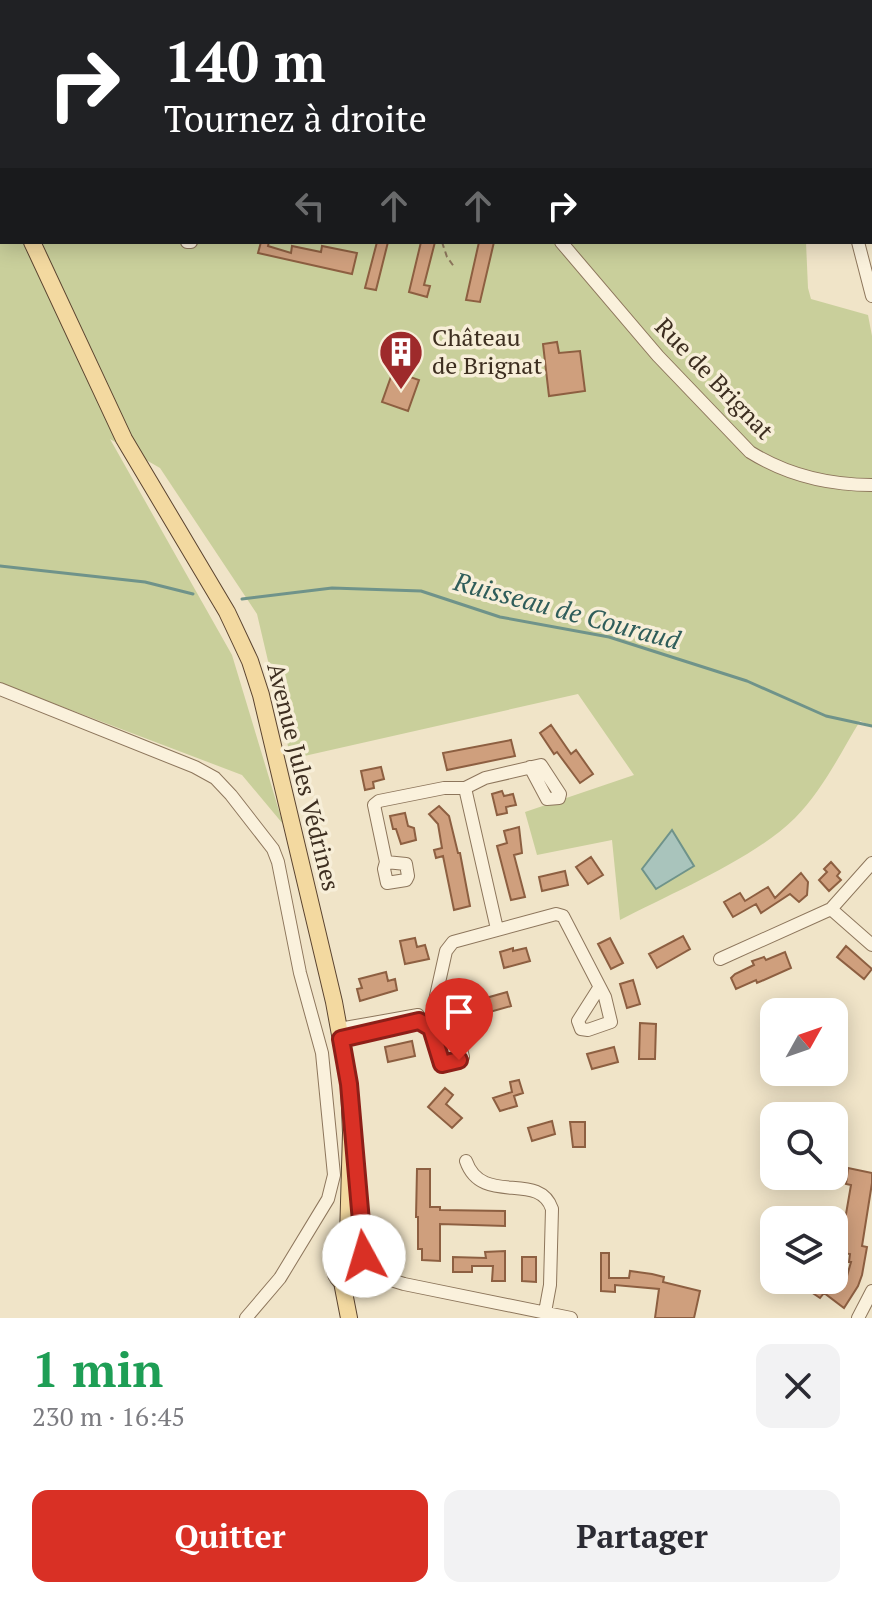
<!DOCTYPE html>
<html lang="fr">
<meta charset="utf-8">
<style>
body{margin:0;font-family:"PT Serif",serif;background:#f2f2f3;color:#2b2b33;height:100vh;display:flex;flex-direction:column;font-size:30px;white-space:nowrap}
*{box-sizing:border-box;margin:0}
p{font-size:26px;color:#7c7c81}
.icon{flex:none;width:44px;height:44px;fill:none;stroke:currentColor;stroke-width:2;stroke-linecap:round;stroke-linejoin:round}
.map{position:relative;height:1318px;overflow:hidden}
.side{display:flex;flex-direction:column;background:#fff;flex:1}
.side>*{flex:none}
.hud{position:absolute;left:0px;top:0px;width:872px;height:244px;box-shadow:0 4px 20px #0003;background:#202124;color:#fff;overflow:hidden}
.needle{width:52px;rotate:50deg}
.tools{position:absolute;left:760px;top:998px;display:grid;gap:16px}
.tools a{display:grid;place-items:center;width:88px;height:88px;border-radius:16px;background:#fff;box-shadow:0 4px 20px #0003;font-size:40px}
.pin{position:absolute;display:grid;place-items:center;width:68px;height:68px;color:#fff;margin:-82px -34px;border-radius:50% 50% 50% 0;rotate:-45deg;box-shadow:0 0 8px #0007}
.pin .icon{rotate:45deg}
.me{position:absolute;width:88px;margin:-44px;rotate:354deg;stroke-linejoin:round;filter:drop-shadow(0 0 6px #0008)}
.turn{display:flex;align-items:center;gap:28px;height:168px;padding:0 32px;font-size:36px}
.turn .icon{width:104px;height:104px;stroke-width:2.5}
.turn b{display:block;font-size:56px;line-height:68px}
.lanes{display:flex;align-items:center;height:76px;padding:0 32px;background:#0003;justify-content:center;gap:40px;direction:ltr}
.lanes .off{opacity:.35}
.round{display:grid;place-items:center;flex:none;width:84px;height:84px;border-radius:16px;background:#f2f2f3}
.head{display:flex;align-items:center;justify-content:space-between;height:136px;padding:0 32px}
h1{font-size:48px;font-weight:600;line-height:60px;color:#1e9e55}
.primary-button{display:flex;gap:16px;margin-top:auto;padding:16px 32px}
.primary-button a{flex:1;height:92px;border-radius:16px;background:#d93025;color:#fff;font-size:32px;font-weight:600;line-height:92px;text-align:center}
.primary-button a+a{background:#f2f2f3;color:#2b2b33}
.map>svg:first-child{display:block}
.green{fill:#c9cf9b}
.water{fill:#a9c4bc;stroke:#6f938a;stroke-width:2}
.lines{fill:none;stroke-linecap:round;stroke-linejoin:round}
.stream{stroke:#6f938a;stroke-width:3}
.building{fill:#cf9f7d;stroke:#8d5f41;stroke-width:2}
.minor-casing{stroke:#8d765c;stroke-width:14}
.major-casing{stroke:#5b4430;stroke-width:18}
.path{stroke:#8d765c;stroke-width:2;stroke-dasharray:6 4;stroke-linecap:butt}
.minor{stroke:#faf1dc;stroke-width:12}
.major{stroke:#f3d9a0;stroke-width:16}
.route-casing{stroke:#8d1f18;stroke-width:20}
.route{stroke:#d93025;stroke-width:14}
.labels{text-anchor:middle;stroke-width:7;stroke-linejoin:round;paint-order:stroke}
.poi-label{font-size:24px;fill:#3d2e20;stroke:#f7eed8;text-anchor:start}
.street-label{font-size:24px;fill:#3d2e20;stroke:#f7eed8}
.water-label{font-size:26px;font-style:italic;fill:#2f5d5a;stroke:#f7eed8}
</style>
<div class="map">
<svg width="872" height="1318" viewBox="0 0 872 1318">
<rect width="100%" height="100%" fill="#f0e4c8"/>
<path class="green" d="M0 0H872L870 108V2H2V242H806L808 288 811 299 868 315 872 336V726L860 721C840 754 822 791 795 818 755 858 672 893 620 920L612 840 537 855 525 812 634 775 578 694 291 759 257 614 160 468 110 439 232 655 283 824 242 775 0 683Z"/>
<path class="water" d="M672 830 694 866 656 889 642 869Z"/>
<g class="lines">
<path class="stream" d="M0 566 145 582 193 594
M242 599 332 588 421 591 500 617 609 637 747 681 826 716 872 726"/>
</g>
<path class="building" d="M261 242H269L268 246 291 253 292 246 321 252 322 246 357 253 352 274 258 253Z
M377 242H388L376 290 365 288Z
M421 242H435L424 285 430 286 427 297 409 292Z
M479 242H494L480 302 466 300Z
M557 342 559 353 580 351 585 391 549 396 543 344Z
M393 371 419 380 408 411 382 402Z
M551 725 571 754 576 750 593 774 580 783 557 752 554 754 540 733Z
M511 740 515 756 447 770 443 753Z
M381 767 384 779 373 782 374 788 365 790 361 771Z
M502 791 504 796 513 794 516 805 506 807 507 813 497 815 492 794Z
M439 806 449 816 458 853H460L470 906 454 910 443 856 436 858 434 850 442 848 438 824 429 814Z
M405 813 408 826 414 828 416 840 401 844 396 829H393L390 816Z
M519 827 522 853 514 855 525 897 511 900 497 846 507 843 504 831Z
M591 857 603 875 588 884 576 867Z
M831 862 840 872 837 876 841 880 829 891 819 880 827 872 824 869Z
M565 871 568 885 542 891 539 877Z
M801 873 808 882 807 895 799 902 790 894 761 913 756 904 733 917 724 902 740 893 745 901 768 887 775 898Z
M683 936 690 949 657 968 649 954Z
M415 938 417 947 425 945 429 959 405 964 400 941Z
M610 938 623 963 611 969 598 944Z
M846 946 872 969 864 979 837 957Z
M513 948V951L526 948 530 961 504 968 500 952Z
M785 952 791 968 757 983 756 980 736 989 731 978 735 974 754 965 752 961 764 957 766 960Z
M386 972 388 981 395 979 397 990 360 1001 357 989 362 988 359 979Z
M633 980 640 1004 627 1008 620 984Z
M507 992 511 1006 486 1013 490 1018 482 1026 473 1017 465 1020 486 998Z
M640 1023 656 1024 655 1059H639Z
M412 1041 415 1056 388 1062 385 1047Z
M614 1047 618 1062 592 1069 587 1054Z
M519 1080 523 1093 514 1096 517 1106 500 1111 493 1098 512 1092 510 1082Z
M445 1088 453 1095 446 1104 462 1118 452 1128 428 1107Z
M552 1121 555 1134 532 1141 528 1128Z
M570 1122H585V1147H573Z
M848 1168 872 1173V1183L862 1246 867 1247 862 1275 858 1286 844 1308 824 1293 820 1298 793 1280H834V1276L845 1283 851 1262H849L850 1254 834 1252V1241L840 1242 846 1214 851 1185 846 1184Z
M417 1169H430V1207H440V1210L505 1211V1226L440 1224V1261L422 1260V1249H418V1217H416Z
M505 1251V1281H492L493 1266H472V1272H453V1257L486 1258 485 1252Z
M601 1253H609V1278H629L630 1271 652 1274 664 1277 663 1282 700 1291 694 1318H655L659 1289 615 1285V1292L601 1291Z
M522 1257H536V1282L522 1281Z"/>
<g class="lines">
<g class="minor-casing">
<path id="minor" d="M870 129 872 126
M0 157H2
M187 242H191
M561 242 658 356 750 452C787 475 829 485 872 485
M858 242 872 296
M0 689 195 767 215 778 231 795 273 849 278 862 300 973 322 1053 334 1175 328 1199 280 1278 246 1318
M465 788 485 778 541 765 560 794 559 798 547 799 530 767
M386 862 406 864 408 876 406 880 387 883 384 869 386 862 374 805 379 801 444 788H465L497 929
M831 909 872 945
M720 959 831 909 872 863
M434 1005 446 951 453 942 556 914 563 916 605 997 611 1022 588 1030 581 1029 578 1021 599 988
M431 1028 442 1064 463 1057 454 1021 442 1018
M339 1029 418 1015
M341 1039 419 1021
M466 1161C482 1207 539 1170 552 1209L550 1285 545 1312
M368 1273 404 1284 571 1318
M858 1318 872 1291"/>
</g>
<g class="major-casing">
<path id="major" d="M0 183 2 186
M32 242 124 439 227 612 250 661 261 695 334 1002 349 1084 351 1133 348 1237 342 1255
M358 1194 364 1256
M335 1268a17 17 0 1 1 34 0a17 17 0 1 1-34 0Z
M342 1282 349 1318"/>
</g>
<path class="path" d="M488 0 489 2
M442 242 447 257 455 268"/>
<use href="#minor" class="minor"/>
<use href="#major" class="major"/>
</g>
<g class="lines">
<g class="route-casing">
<path id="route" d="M364 1256 349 1084 341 1039 419 1021 431 1028 442 1064 459 1060"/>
</g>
<use href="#route" class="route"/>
</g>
<defs>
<g id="building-pin" transform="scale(2.3)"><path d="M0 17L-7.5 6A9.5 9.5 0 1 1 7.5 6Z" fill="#9e2a2b" stroke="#f7eed8"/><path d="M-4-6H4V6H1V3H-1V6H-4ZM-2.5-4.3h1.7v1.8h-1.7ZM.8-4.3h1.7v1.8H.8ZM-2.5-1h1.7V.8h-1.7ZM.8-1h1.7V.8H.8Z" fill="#fff"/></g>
</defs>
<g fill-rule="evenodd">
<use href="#building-pin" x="401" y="352"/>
</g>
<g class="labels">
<g class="poi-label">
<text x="432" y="346">Château<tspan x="432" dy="28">de Brignat</tspan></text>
</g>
<g class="street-label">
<text transform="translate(714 379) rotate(46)" y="8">Rue de Brignat</text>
<text transform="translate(303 777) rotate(76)" y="8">Avenue Jules Védrines</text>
</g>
<g class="water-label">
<text transform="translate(567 611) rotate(15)" y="9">Ruisseau de Couraud</text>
</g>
</g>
</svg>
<div class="tools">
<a><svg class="needle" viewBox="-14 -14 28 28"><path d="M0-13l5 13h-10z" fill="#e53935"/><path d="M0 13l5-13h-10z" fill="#7c7c81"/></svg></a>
<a><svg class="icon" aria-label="search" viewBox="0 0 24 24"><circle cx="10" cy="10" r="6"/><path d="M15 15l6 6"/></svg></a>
<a><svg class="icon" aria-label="layers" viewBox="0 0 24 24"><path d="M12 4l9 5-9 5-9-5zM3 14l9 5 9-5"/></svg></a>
</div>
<div class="pin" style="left:459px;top:1060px;background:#d93025"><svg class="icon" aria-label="arrive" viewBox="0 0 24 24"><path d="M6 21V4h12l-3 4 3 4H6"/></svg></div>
<svg class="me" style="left:364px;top:1256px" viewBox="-20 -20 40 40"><circle r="19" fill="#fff"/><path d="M0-13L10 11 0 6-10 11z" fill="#d93025"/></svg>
<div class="hud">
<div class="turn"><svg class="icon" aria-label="right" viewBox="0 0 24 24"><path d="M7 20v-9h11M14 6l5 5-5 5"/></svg><div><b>140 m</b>Tournez à droite</div></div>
<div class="lanes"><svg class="icon off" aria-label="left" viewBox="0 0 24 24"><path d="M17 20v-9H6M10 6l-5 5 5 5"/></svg><svg class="icon off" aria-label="ahead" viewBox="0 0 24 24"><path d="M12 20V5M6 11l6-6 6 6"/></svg><svg class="icon off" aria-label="ahead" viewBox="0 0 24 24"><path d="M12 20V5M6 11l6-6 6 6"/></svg><svg class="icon" aria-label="right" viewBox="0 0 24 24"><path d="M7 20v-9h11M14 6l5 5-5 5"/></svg></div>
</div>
</div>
<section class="side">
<div class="head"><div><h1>1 min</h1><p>230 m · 16:45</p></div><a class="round"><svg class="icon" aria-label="close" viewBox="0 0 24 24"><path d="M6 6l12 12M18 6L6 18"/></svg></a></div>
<div class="primary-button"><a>Quitter</a><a>Partager</a></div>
</section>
